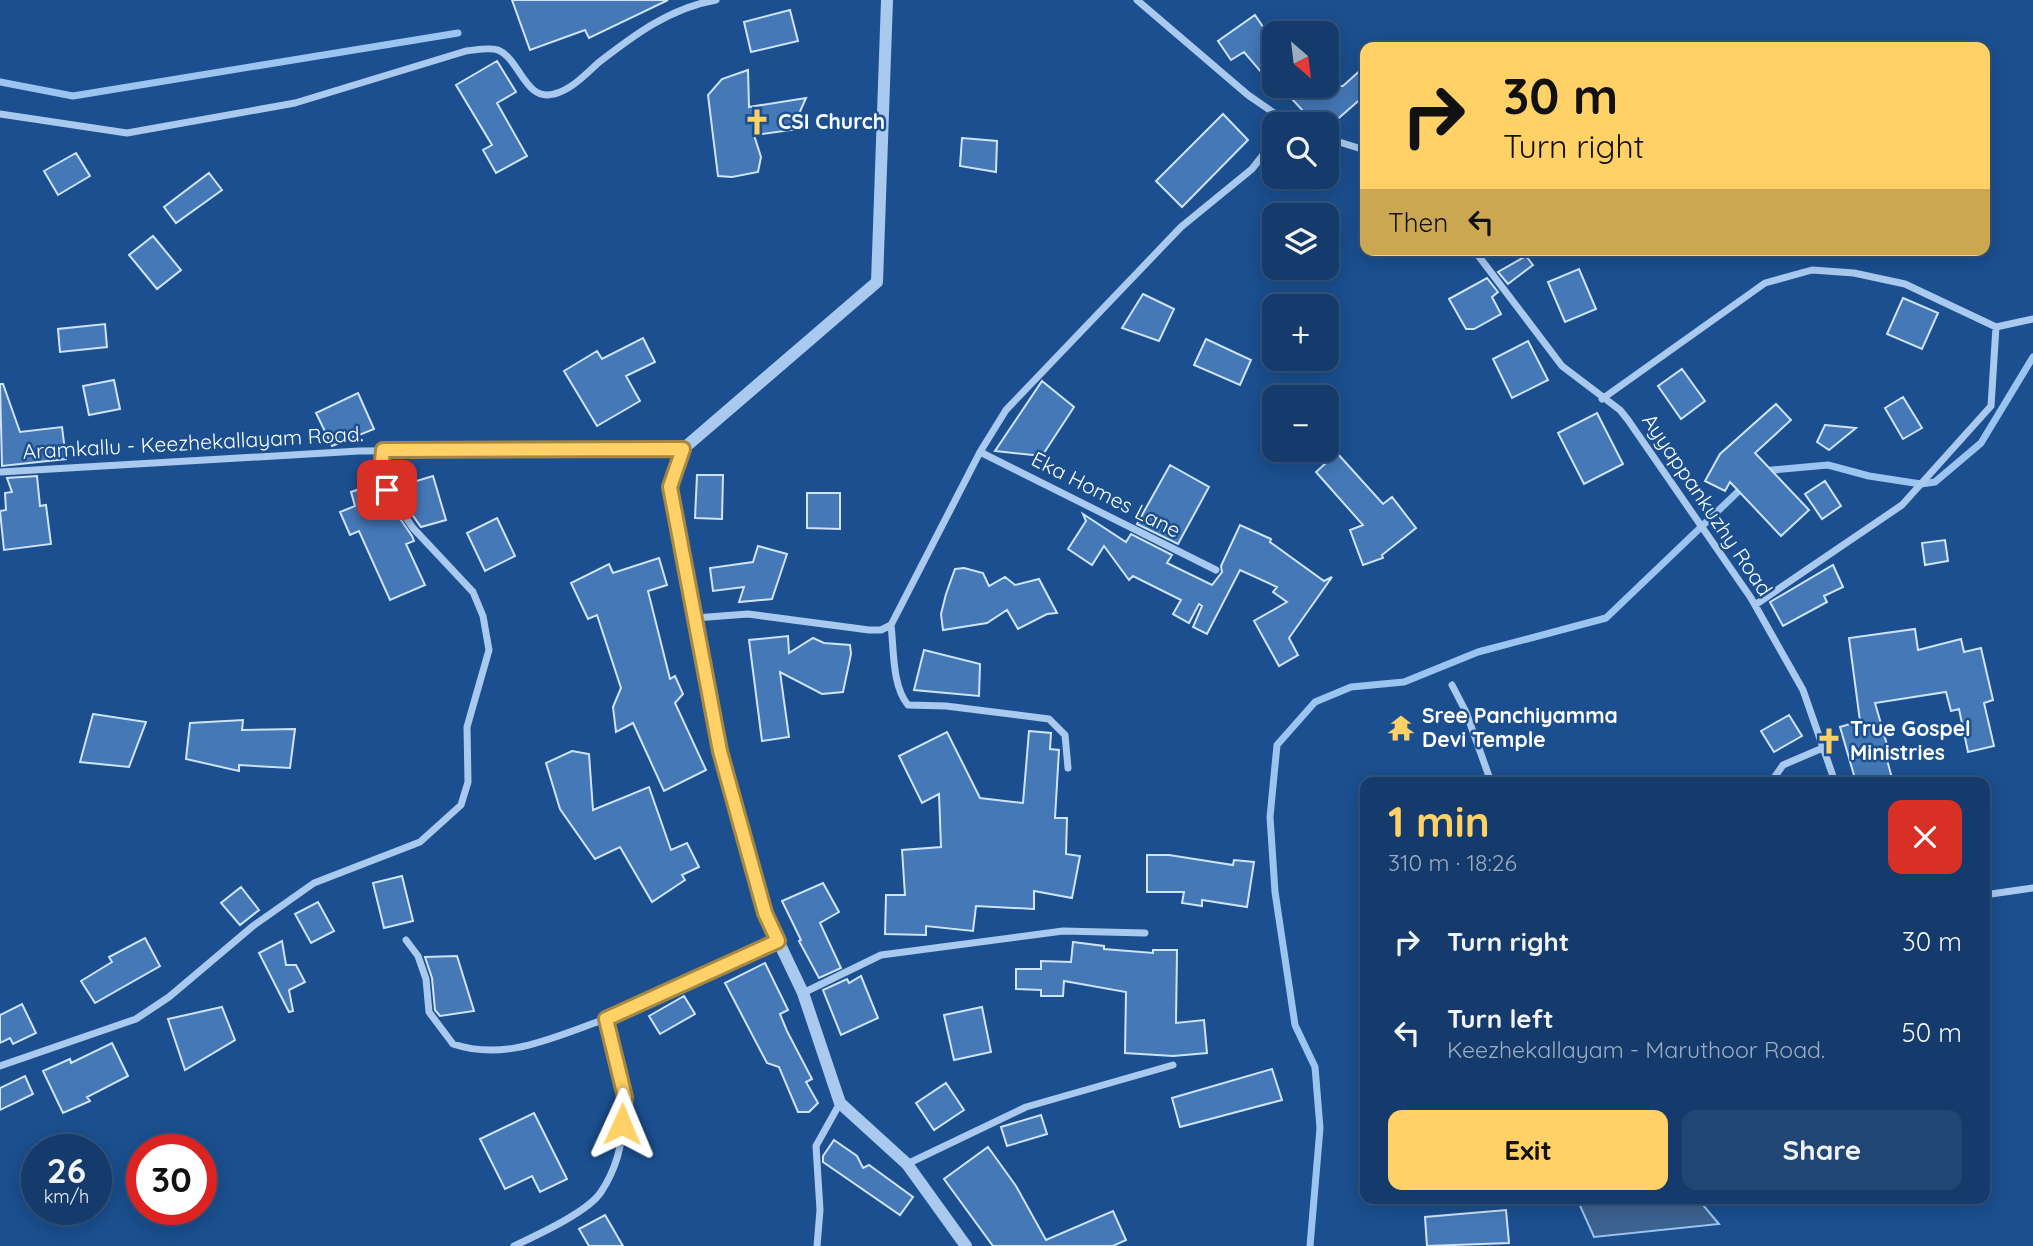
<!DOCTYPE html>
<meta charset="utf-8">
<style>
body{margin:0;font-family:Quicksand,sans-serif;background:#214673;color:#f1f3f6;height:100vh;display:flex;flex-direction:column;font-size:26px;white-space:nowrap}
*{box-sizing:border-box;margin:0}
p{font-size:23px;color:#9dadc1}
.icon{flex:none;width:38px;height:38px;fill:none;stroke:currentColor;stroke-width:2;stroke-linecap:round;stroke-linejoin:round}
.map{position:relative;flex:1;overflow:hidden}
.drawer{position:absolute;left:1360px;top:777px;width:630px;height:427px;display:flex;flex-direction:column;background:#143b6b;border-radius:14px;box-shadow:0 4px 18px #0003,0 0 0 2px #33557e}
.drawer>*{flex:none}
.hud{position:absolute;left:1360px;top:42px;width:630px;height:214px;border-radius:14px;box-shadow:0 4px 18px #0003,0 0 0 2px #33557e;background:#ffd166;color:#111;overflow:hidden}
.needle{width:46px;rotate:152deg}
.buttons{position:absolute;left:1262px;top:21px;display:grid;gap:14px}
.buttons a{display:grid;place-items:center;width:77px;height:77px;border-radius:14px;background:#143b6b;box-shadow:0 4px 18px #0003,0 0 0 2px #33557e;font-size:35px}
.speed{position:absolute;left:21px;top:1134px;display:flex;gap:14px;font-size:35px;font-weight:700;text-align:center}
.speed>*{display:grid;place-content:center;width:91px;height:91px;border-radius:50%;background:#143b6b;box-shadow:0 4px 18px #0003,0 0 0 2px #33557e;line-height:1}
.speed small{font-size:18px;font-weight:400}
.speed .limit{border:10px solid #d22;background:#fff;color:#111}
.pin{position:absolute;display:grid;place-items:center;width:60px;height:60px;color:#fff;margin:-30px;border-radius:14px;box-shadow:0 4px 10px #0006}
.me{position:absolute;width:77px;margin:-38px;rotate:1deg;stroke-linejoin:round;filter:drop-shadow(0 0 5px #0008)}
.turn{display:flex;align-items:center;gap:24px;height:147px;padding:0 28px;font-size:32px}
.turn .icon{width:91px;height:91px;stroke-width:2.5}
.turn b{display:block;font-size:49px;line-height:60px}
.then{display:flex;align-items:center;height:66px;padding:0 28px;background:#0003;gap:14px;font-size:26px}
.round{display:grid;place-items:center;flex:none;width:74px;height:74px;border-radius:14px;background:#214673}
.summary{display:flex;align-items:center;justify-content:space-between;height:119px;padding:0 28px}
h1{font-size:42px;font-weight:700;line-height:52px;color:#ffd166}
.primary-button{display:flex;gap:14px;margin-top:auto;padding:14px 28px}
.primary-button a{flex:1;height:80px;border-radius:14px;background:#ffd166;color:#111;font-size:28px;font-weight:700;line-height:80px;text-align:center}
.primary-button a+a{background:#214673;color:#f1f3f6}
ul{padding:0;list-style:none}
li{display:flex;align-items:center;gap:21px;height:91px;padding:0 28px}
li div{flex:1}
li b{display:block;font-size:26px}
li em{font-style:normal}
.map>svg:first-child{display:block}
.water{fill:#3c6290;stroke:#9cc4f0;stroke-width:2}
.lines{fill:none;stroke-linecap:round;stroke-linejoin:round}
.stream{stroke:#9cc4f0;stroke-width:7}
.building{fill:#4478b7;stroke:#cfe3fa;stroke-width:2}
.minor{stroke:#a9c9ee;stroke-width:7}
.tertiary{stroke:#a9c9ee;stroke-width:12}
.route-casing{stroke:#a68842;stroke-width:18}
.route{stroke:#ffd166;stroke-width:12}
.labels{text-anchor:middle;stroke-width:5;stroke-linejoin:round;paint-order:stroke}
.poi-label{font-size:21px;font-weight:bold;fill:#fff;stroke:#1b4f8f;text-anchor:start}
.street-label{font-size:21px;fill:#fff;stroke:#1b4f8f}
</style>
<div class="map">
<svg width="2033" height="1246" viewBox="0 0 2033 1246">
<rect width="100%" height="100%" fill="#1b4f8f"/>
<path class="water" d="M1577 1199H1698L1719 1224 1594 1237Z"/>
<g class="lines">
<path class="stream" d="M0 82 73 96 458 33
M1762 471 1828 465 1869 476 1921 484 1935 482 1981 443 2033 357
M1310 1246 1320 1128 1315 1067 1295 1025 1275 892 1270 817 1277 745 1315 702 1351 687 1404 682 1478 652 1606 618 1745 485"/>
</g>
<path class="building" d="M512 0H668L589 38 585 30 530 50Z
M790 10 798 41 751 52 744 22Z
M1255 15 1274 43V87L1244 52 1231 60 1218 41Z
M497 61 516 92 497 103 527 156 496 173 483 150 492 145 456 85Z
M1365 66V95L1332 124H1315L1280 86H1343Z
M748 70 749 107 806 98 798 116 806 128 754 135 761 157 758 172 732 177 718 176 708 95 722 79Z
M1223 114 1248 140 1182 207 1156 181Z
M962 138 997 141 996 172 960 166Z
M76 153 90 176 58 195 44 171Z
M209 173 222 190 176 223 164 207Z
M153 236 181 270 157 289 129 255Z
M1526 256 1533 265 1508 284 1498 272Z
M1579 269 1596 309 1565 322 1548 282Z
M1487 278 1498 292 1492 297 1501 314 1474 329H1466L1449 299Z
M1143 294 1174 309 1159 341 1122 328Z
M1903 298 1938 313 1922 349 1887 334Z
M105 324 107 347 60 352 58 329Z
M643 338 655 362 626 376 640 401 597 426 564 371 597 351 602 359Z
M1206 339 1251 360 1240 385 1194 365Z
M1528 341 1548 380 1512 398 1493 359Z
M1682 369 1705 401 1681 419 1658 386Z
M114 380 120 409 89 415 83 386Z
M1042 381 1074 407 1042 456 995 451Z
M0 384H3L20 432 62 427 66 459 2 466Z
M358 393 374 429 332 446 316 413Z
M1903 397 1922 428 1903 439 1885 408Z
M1776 404 1791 420 1755 453 1809 510 1781 536 1730 482 1725 491 1705 481 1720 454Z
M1597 413 1623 464 1584 484 1558 433Z
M1825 425 1856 428 1829 450 1817 442Z
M1337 453 1383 504 1392 497 1416 528 1382 555 1383 558 1363 565 1350 530 1363 525 1316 472Z
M1170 465 1209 487 1178 544 1137 524Z
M697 475H723L722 519 695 518Z
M37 476 40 506 46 505 51 544 4 550 0 511 6 510 5 493 12 492 7 478Z
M433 476 446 520 421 527 393 488Z
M1825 481 1841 506 1822 519 1805 494Z
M371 485 373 494 381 491 412 536 414 541 406 544 425 585 390 600 359 531 350 535 340 512 355 506 351 492Z
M807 493H840V529L807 528Z
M1083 514 1126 542 1131 534 1172 555 1167 563 1212 585 1222 572 1221 566 1240 525 1271 539 1270 542 1324 581 1332 577 1289 638 1298 655 1279 666 1254 621 1287 602 1273 592 1277 587 1240 570 1207 634 1193 627 1202 606 1199 604 1189 623 1173 614 1181 600 1133 576 1129 580 1104 546 1092 565 1068 549 1086 521Z
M497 518 515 556 485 571 467 533Z
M1945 540 1948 561 1925 565 1922 543Z
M758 546 787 554 772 599 739 602 744 587 713 591 710 568 753 562Z
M659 558 667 585 648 591 670 679 675 676 683 694 675 703 706 770 664 791 633 723 616 732 613 707 621 688 597 615 588 619 571 583 609 564 613 573Z
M1833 565 1843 587 1824 596 1827 602 1783 626 1770 602Z
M964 568 983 573 989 586 1005 577 1015 585 1039 579 1057 613 1047 614 1018 629 1007 610 987 623 943 630 941 614 946 594 955 569Z
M1915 629 1918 650 1961 639 1964 652 1981 648 1993 700 1984 703 1994 746 1968 752 1959 709 1951 711 1946 692 1875 703 1890 755 1886 756 1893 782H1856L1840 727 1860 721 1849 638Z
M788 636 789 653 813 638 824 643 850 645 851 654 843 692 822 694 780 672 789 737 762 741 749 640Z
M924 650 980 664 979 696 914 690Z
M93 714 146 722 129 767 80 762Z
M1789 715 1802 736 1774 752 1761 731Z
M243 720 242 730 295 729 290 768 239 765V771L186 759 190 723Z
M1029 731 1051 733 1050 749 1059 750 1055 818H1067L1066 854 1080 856 1072 898 1034 891V909L976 906 973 931 926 926V935L885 934 886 895H905L902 850 941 847 939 794 922 803 899 756 947 732 980 798 1023 803Z
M572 751 589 754 593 810 649 787 671 850 687 843 699 867 682 875 685 880 652 902 620 847 595 859 560 809 546 763Z
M1147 855H1169L1233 865 1234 860 1254 862 1247 907 1202 900V906L1182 903 1184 892H1147Z
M402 876 413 921 384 928 373 883Z
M823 883 839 912 820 923 841 968 819 978 799 941 801 940 782 901Z
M241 887 259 910 240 925 221 903Z
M318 902 334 931 311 943 295 914Z
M145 938 160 966 95 1003 81 981 112 962 109 957Z
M282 941 286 965H296L305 982 289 990 293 1011 289 1012 259 953Z
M1073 942 1104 946V949L1153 953V950H1177L1176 1023 1204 1020 1207 1053 1173 1056 1125 1053 1126 992 1064 981 1063 996H1041V990L1016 989V969H1041V961L1071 962Z
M457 956 474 1011 440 1016 435 1010 432 978 425 957Z
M765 963 788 1010 780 1014 787 1031 812 1079 806 1082 818 1103 809 1112H798L779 1067 767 1063 725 983Z
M861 976 878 1018 841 1035 823 990 847 979 849 983Z
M684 996 695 1014 660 1034 649 1016Z
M22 1004 36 1033 13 1044 10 1038 0 1043V1015Z
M222 1007 235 1040 185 1070 168 1019Z
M982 1007 991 1052 954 1060 944 1015Z
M112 1043 128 1076 87 1097 90 1101 63 1113 43 1071 70 1059 71 1063Z
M1272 1069 1282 1100 1180 1127 1172 1098Z
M25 1076 33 1094 0 1110V1088Z
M946 1083 964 1110 934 1130 916 1103Z
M534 1113 567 1179 540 1192 532 1176 505 1189 480 1139Z
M1041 1115 1047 1134 1007 1146 1001 1127Z
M834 1140 857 1156 863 1168 869 1165 913 1197 900 1215 823 1162V1156Z
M988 1147 1016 1186 1046 1240 1113 1211 1126 1240 1113 1246H993L944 1179Z
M1506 1210 1509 1243 1427 1246 1425 1217Z
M605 1215 623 1246H589L579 1229Z"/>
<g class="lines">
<path class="minor" d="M1137 0 1248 95 1290 124
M0 114 127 133 295 103 466 51C476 50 489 47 498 50 520 59 525 102 554 94 571 90 586 74 598 63 634 35 670 8 716 0
M1326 138 1365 150
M1474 250 1562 366 1620 410 1628 420 1751 598 1803 690 1835 782
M1602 399 1765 283 1812 270 1854 273 1905 284 1996 327 2033 319
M980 452 1216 570
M0 472 359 451 683 449
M1755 605 1902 505 1991 406 1996 327
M695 618 748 614 869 630H881L891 625 980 452 1006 410 1181 227 1252 169 1274 141
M891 625C894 650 892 686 908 705L946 706 1049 719 1065 735 1068 768
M1452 685 1466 712 1491 782
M1771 782 1783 765 1825 747
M1984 895 2033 888
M406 940 418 956 426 979 429 1012 453 1044C507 1062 555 1036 606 1019
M803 993 881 955 1063 931 1145 933
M0 1066 136 1019 169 997 253 926 314 883 420 842 461 805 468 782 467 727 489 650 483 616 473 592 413 528 387 490 381 471 383 451
M907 1164 1026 1107 1173 1065
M514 1246C537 1235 588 1212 601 1192 638 1136 620 1078 606 1019L778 941
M817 1246 820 1210 816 1146 840 1103"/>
<path class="tertiary" d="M887 0 877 282 683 449 670 487 720 751 765 913 803 993 840 1103 907 1164 966 1246"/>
</g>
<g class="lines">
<g class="route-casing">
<path id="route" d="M387 490 381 471 383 450 683 449 670 487 720 751 765 913 778 941 606 1019 625 1097 622 1124"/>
</g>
<use href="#route" class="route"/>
</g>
<defs>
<g id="church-bare" transform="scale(2.1)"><path d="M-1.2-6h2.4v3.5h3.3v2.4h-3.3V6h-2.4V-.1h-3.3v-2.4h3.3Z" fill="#ffd166" stroke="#1b4f8f" stroke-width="2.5" paint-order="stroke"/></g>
<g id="temple-bare" transform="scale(2.1)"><path d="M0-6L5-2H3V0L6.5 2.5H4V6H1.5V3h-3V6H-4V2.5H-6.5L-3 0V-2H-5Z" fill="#ffd166" stroke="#1b4f8f" stroke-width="2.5" paint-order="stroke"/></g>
</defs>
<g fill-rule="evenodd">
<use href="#church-bare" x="757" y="122"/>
<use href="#temple-bare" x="1401" y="728"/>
<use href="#church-bare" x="1829" y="741"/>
</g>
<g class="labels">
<g class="poi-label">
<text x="778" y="129">CSI Church</text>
<text x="1422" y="723">Sree Panchiyamma<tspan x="1422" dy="24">Devi Temple</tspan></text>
<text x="1850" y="736">True Gospel<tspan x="1850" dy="24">Ministries</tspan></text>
</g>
<g class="street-label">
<text transform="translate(193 443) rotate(-3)" y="7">Aramkallu - Keezhekallayam Road.</text>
<text transform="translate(1106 495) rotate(27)" y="7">Eka Homes Lane</text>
<text transform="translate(1707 505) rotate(56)" y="7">Ayyappankuzhy Road</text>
</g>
</g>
</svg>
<div class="buttons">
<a><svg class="needle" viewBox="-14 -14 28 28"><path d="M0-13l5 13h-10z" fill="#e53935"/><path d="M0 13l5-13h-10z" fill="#9dadc1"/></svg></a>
<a><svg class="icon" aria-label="search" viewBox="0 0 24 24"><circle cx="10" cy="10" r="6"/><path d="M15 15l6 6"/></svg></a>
<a><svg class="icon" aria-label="layers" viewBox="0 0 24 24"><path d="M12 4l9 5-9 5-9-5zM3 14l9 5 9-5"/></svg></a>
<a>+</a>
<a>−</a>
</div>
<div class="speed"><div>26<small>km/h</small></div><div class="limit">30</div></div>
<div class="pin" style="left:387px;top:490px;background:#d93025"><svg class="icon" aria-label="arrive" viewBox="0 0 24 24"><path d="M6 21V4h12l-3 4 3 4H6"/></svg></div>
<svg class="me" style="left:622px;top:1124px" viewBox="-20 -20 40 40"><path d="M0-17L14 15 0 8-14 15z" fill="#ffd166" stroke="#fff" stroke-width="4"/></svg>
<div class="hud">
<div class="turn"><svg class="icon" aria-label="right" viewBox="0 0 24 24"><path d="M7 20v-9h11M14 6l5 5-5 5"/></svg><div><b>30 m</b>Turn right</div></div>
<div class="then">Then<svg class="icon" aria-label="left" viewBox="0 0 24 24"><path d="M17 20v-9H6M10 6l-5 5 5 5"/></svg></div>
</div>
<section class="drawer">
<div class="summary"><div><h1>1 min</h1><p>310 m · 18:26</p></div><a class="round" style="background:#d93025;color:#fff"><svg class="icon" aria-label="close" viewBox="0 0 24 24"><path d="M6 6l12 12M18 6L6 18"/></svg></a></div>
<ul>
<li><svg class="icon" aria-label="right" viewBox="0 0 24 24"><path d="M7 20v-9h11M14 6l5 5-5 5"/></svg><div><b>Turn right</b></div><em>30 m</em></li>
<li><svg class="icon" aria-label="left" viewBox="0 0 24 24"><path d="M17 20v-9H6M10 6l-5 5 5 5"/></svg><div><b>Turn left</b><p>Keezhekallayam - Maruthoor Road.</p></div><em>50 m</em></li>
</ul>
<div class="primary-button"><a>Exit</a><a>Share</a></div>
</section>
</div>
